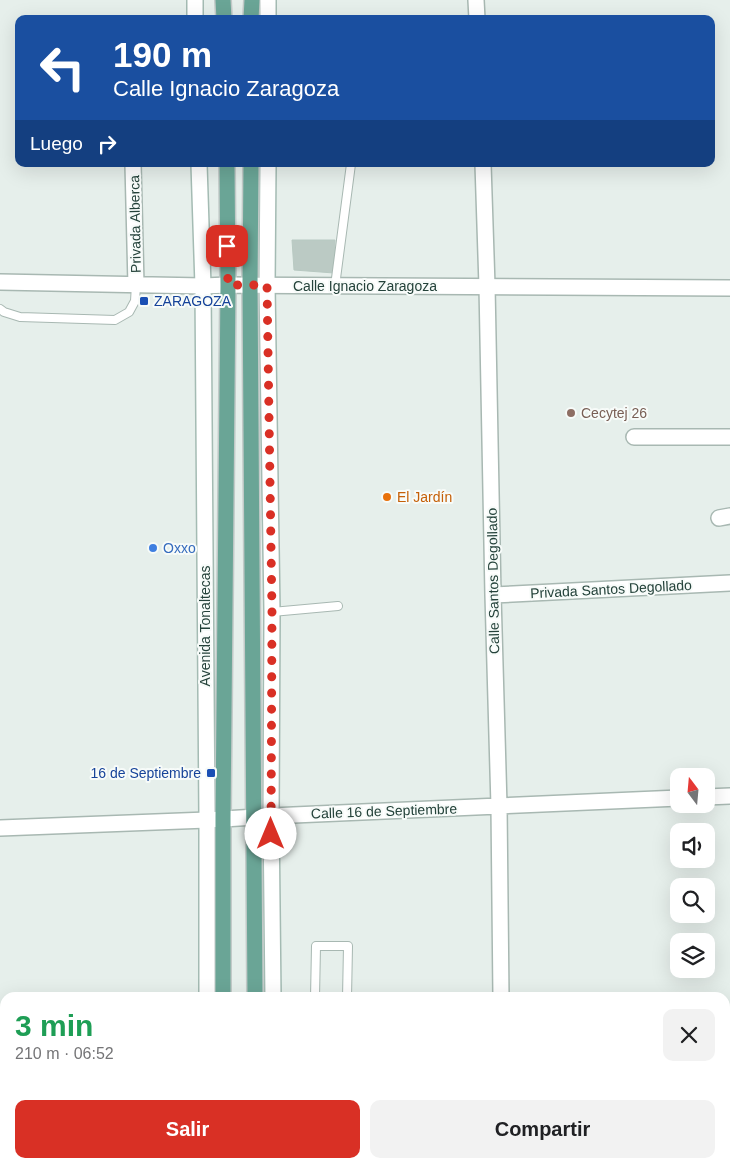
<!DOCTYPE html>
<html lang="es">
<meta charset="utf-8">
<style>
body{margin:0;font-family:Arial,sans-serif;background:#f2f2f2;color:#202124;height:100vh;display:flex;flex-direction:column;font-size:19px;white-space:nowrap}
*{box-sizing:border-box;margin:0}
p{font-size:16px;color:#757577}
.icon{flex:none;width:28px;height:28px;fill:none;stroke:currentColor;stroke-width:2;stroke-linecap:round;stroke-linejoin:round}
.map{position:relative;flex:1;overflow:hidden}
.panel{position:absolute;left:0px;top:992px;width:730px;height:176px;display:flex;flex-direction:column;background:#fff;border-radius:15px 15px 0 0;box-shadow:0 5px 20px #0002}
.panel>*{flex:none}
.top-card{position:absolute;left:15px;top:15px;width:700px;height:152px;border-radius:10px;box-shadow:0 5px 20px #0002;background:#1a4fa0;color:#fff;overflow:hidden}
.needle{width:32px;rotate:344deg}
.buttons{position:absolute;left:670px;top:768px;display:grid;gap:10px}
.buttons a{display:grid;place-items:center;width:45px;height:45px;border-radius:10px;background:#fff;box-shadow:0 5px 20px #0002;font-size:25px}
.pin{position:absolute;display:grid;place-items:center;width:42px;height:42px;color:#fff;margin:-21px;border-radius:10px;box-shadow:0 2px 8px #0006}
.me{position:absolute;width:55px;margin:-28px;rotate:0deg;stroke-linejoin:round;filter:drop-shadow(0 0 4px #0008)}
.turn{display:flex;align-items:center;gap:18px;height:105px;padding:0 15px;font-size:22px}
.turn .icon{width:65px;height:65px;stroke-width:2.5}
.turn b{display:block;font-size:35px;line-height:42px}
.then{display:flex;align-items:center;height:48px;padding:0 15px;background:#0003;gap:10px;font-size:19px}
.round{display:grid;place-items:center;flex:none;width:52px;height:52px;border-radius:10px;background:#f2f2f2}
.summary{display:flex;align-items:center;justify-content:space-between;height:85px;padding:0 15px}
h1{font-size:30px;font-weight:700;line-height:38px;color:#1e9e55}
.button{display:flex;gap:10px;margin-top:auto;padding:10px 15px}
.button a{flex:1;height:58px;border-radius:10px;background:#d93025;color:#fff;font-size:20px;font-weight:700;line-height:58px;text-align:center}
.button a+a{background:#f2f2f2;color:#202124}
.map>svg:first-child{display:block}
.building{fill:#bbcac4;stroke:#b8c9c2}
.lines{fill:none;stroke-linecap:round;stroke-linejoin:round}
.service-casing{stroke:#a8b8b2;stroke-width:10}
.minor-casing{stroke:#a8b8b2;stroke-width:18}
.tertiary-casing{stroke:#a8b8b2;stroke-width:18}
.secondary-casing{stroke:#a4bbb3;stroke-width:18}
.primary-casing{stroke:#c2cac8;stroke-width:18}
.service{stroke:#fff;stroke-width:8}
.minor{stroke:#fff;stroke-width:15}
.tertiary{stroke:#fff;stroke-width:15}
.secondary{stroke:#fff;stroke-width:15}
.primary{stroke:#6aa596;stroke-width:15}
.route{stroke:#d93025;stroke-width:9;stroke-dasharray:0 16.2}
.transit-dot{fill:#1a4fb4;stroke:#f7fbf9;stroke-width:2}
.education-dot{fill:#8d6e63;stroke:#f7fbf9;stroke-width:2}
.food-dot{fill:#e8710a;stroke:#f7fbf9;stroke-width:2}
.shop-dot{fill:#3f7fe0;stroke:#f7fbf9;stroke-width:2}
.labels{text-anchor:middle;stroke-width:4;stroke-linejoin:round;paint-order:stroke}
.street-label{font-size:14px;fill:#24423a;stroke:#f7fbf9}
.transit-label{font-size:14px;fill:#164399;stroke:#f7fbf9;text-anchor:start}
.education-label{font-size:14px;fill:#785e54;stroke:#f7fbf9;text-anchor:start}
.food-label{font-size:14px;fill:#c56008;stroke:#f7fbf9;text-anchor:start}
.shop-label{font-size:14px;fill:#366cbe;stroke:#f7fbf9;text-anchor:start}
</style>
<div class="map">
<svg width="730" height="1168" viewBox="0 0 730 1168">
<rect width="100%" height="100%" fill="#e6efeb"/>
<path class="building" d="M292 240H335L334 273 294 270Z"/>
<g class="lines">
<g class="service-casing">
<path id="service" d="M335 286 351 164
M0 309 4 312 20 317 115 320 129 312 135 301 136 285
M272 612 338 606
M315 998 316 946H348L347 998
M605 1164V1168
M645 1168V1164
M703 1168 705 1164"/>
</g>
<g class="minor-casing">
<path id="minor" d="M476 0 477 19
M133 164 136 285
M483 164 487 286 493 595 499 806 501 998
M0 282 203 286
M634 437H730
M719 518 730 516
M493 595 730 583
M706 797 730 796
M0 828 207 820 271 816 679 798
M503 1164V1168"/>
</g>
<g class="tertiary-casing">
<path id="tertiary" d="M203 286 228 285 730 288"/>
</g>
<g class="secondary-casing">
<path id="secondary" d="M195 0V19
M268 19V0
M199 164 203 286 207 820V998
M268 164 267 285 272 612 271 816 273 998
M274 1164V1168
M207 1168V1164"/>
</g>
<g class="primary-casing">
<path id="primary" d="M223 0 224 19
M251 19 252 0
M251 164 250 285 255 998
M223 998V818L228 285 227 164
M223 1164V1168
M256 1164V1168"/>
</g>
<use href="#service" class="service"/>
<use href="#minor" class="minor"/>
<use href="#tertiary" class="tertiary"/>
<use href="#secondary" class="secondary"/>
<use href="#primary" class="primary"/>
</g>
<g class="lines">
<path class="route" d="M227 246 228 285H267L272 612 271 834"/>
</g>
<g class="transit-dot">
<rect x="139" y="296" width="10" height="10" rx="2.5"/>
<rect x="206" y="768" width="10" height="10" rx="2.5"/>
</g>
<circle class="education-dot" cx="571" cy="413" r="5"/>
<circle class="food-dot" cx="387" cy="497" r="5"/>
<circle class="shop-dot" cx="153" cy="548" r="5"/>
<g class="labels">
<g class="street-label">
<text transform="translate(135 224) rotate(-91)" y="5">Privada Alberca</text>
<text x="365" y="291">Calle Ignacio Zaragoza</text>
<text transform="translate(493 581) rotate(-91)" y="5">Calle Santos Degollado</text>
<text transform="translate(611 589) rotate(-3)" y="5">Privada Santos Degollado</text>
<text transform="translate(205 626) rotate(-90)" y="5">Avenida Tonaltecas</text>
<text transform="translate(384 811) rotate(-2)" y="5">Calle 16 de Septiembre</text>
</g>
<g class="transit-label">
<text x="154" y="306">ZARAGOZA</text>
<text x="201" y="778" text-anchor="end">16 de Septiembre</text>
</g>
<g class="education-label">
<text x="581" y="418">Cecytej 26</text>
</g>
<g class="food-label">
<text x="397" y="502">El Jardín</text>
</g>
<g class="shop-label">
<text x="163" y="553">Oxxo</text>
</g>
</g>
</svg>
<div class="buttons">
<a><svg class="needle" viewBox="-14 -14 28 28"><path d="M0-13l5 13h-10z" fill="#e53935"/><path d="M0 13l5-13h-10z" fill="#757577"/></svg></a>
<a><svg class="icon" aria-label="sound" viewBox="0 0 24 24"><path d="M4 9h4l5-4v14l-5-4H4zM17 9q2 3 0 6"/></svg></a>
<a><svg class="icon" aria-label="search" viewBox="0 0 24 24"><circle cx="10" cy="10" r="6"/><path d="M15 15l6 6"/></svg></a>
<a><svg class="icon" aria-label="layers" viewBox="0 0 24 24"><path d="M12 4l9 5-9 5-9-5zM3 14l9 5 9-5"/></svg></a>
</div>
<div class="pin" style="left:227px;top:246px;background:#d93025"><svg class="icon" aria-label="arrive" viewBox="0 0 24 24"><path d="M6 21V4h12l-3 4 3 4H6"/></svg></div>
<svg class="me" style="left:271px;top:834px" viewBox="-20 -20 40 40"><circle r="19" fill="#fff"/><path d="M0-13L10 11 0 6-10 11z" fill="#d93025"/></svg>
<div class="top-card">
<div class="turn"><svg class="icon" aria-label="left" viewBox="0 0 24 24"><path d="M17 20v-9H6M10 6l-5 5 5 5"/></svg><div><b>190 m</b>Calle Ignacio Zaragoza</div></div>
<div class="then">Luego<svg class="icon" aria-label="right" viewBox="0 0 24 24"><path d="M7 20v-9h11M14 6l5 5-5 5"/></svg></div>
</div>
<section class="panel">
<div class="summary"><div><h1>3 min</h1><p>210 m · 06:52</p></div><a class="round"><svg class="icon" aria-label="close" viewBox="0 0 24 24"><path d="M6 6l12 12M18 6L6 18"/></svg></a></div>
<div class="button"><a>Salir</a><a>Compartir</a></div>
</section>
</div>
